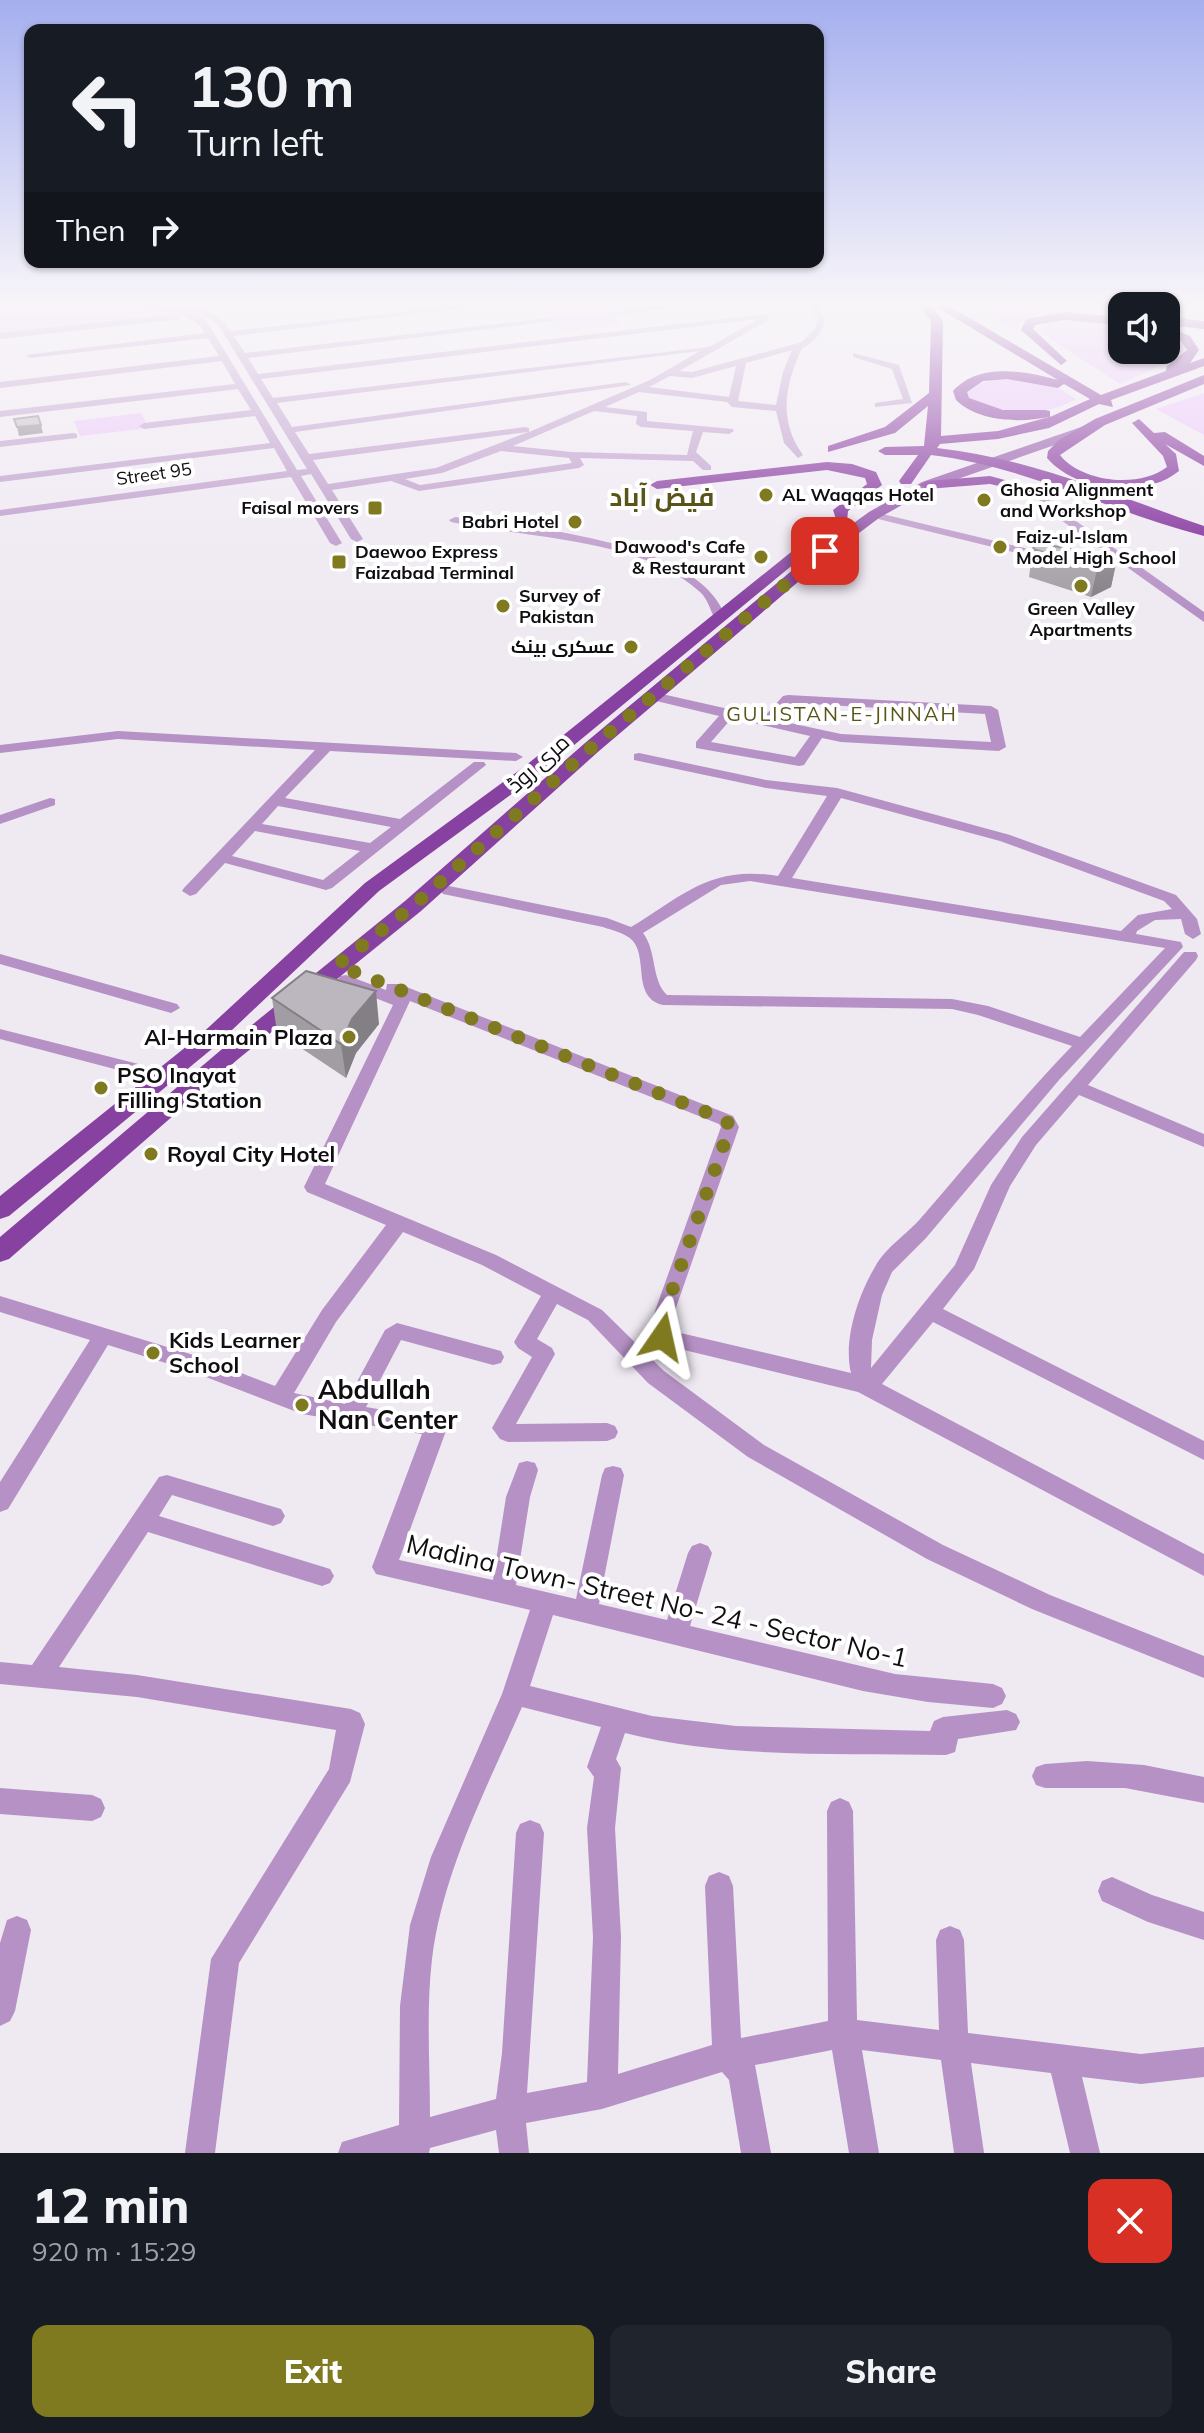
<!DOCTYPE html>
<meta charset="utf-8">
<style>
body{margin:0;font-family:Mulish,Cairo,sans-serif;background:#20242c;color:#f1f3f6;height:100vh;display:flex;flex-direction:column;font-size:30px;white-space:nowrap}
*{box-sizing:border-box;margin:0}
p{font-size:26px;color:#9ea1a6}
.icon{flex:none;width:44px;height:44px;fill:none;stroke:currentColor;stroke-width:2;stroke-linecap:round;stroke-linejoin:round}
.map{position:relative;height:2153px;overflow:hidden}
.side{display:flex;flex-direction:column;background:#171b24;flex:1}
.side>*{flex:none}
.hud{position:absolute;left:24px;top:24px;width:800px;height:244px;border-radius:16px;box-shadow:0 2px 6px #0004;background:#171b24;color:#f1f3f6;overflow:hidden}
.buttons{position:absolute;left:1108px;top:292px;display:grid;gap:16px}
.buttons a{display:grid;place-items:center;width:72px;height:72px;border-radius:16px;background:#171b24;box-shadow:0 2px 6px #0004;font-size:40px}
.pin{position:absolute;display:grid;place-items:center;width:68px;height:68px;color:#fff;margin:-34px;border-radius:16px;box-shadow:0 4px 12px #0006}
.me{position:absolute;width:88px;margin:-44px;rotate:11deg;stroke-linejoin:round;filter:drop-shadow(0 0 6px #0008)}
.turn{display:flex;align-items:center;gap:28px;height:168px;padding:0 32px;font-size:36px}
.turn .icon{width:104px;height:104px;stroke-width:2.5}
.turn b{display:block;font-size:56px;line-height:68px}
.then{display:flex;align-items:center;height:76px;padding:0 32px;background:#0003;gap:16px;font-size:30px}
.round{display:grid;place-items:center;flex:none;width:84px;height:84px;border-radius:16px;background:#20242c}
.headline{display:flex;align-items:center;justify-content:space-between;height:136px;padding:0 32px}
h1{font-size:48px;font-weight:800;line-height:60px}
.cta{display:flex;gap:16px;margin-top:auto;padding:16px 32px}
.cta a{flex:1;height:92px;border-radius:16px;background:#7f7a20;color:#fff;font-size:32px;font-weight:800;line-height:92px;text-align:center}
.cta a+a{background:#20242c;color:#f1f3f6}
.map>svg:first-child{display:block}
.green{fill:#eabffb}
.lines{fill:none;stroke-linecap:round;stroke-linejoin:round}
.minor{fill:#b691c5;fill-rule:evenodd}
.major{fill:#8741a0;fill-rule:evenodd}
.highway{fill:#751a91;fill-rule:evenodd}
.wall{fill:#a29da3}
.shaded-wall{fill:#847f85}
.building{fill:#bcb6be;stroke:#847f85;stroke-width:2}
.route{stroke:#7f7a20;stroke-width:14;stroke-dasharray:0 25.2}
.poi-dot{fill:#7f7a20;stroke:#fff;stroke-width:3}
.labels{text-anchor:middle;stroke-width:8;stroke-linejoin:round;paint-order:stroke}
.far-street-label{font-size:18px;fill:#100e11;stroke:#fff}
.far-poi-label{font-size:18px;font-weight:bold;fill:#100e11;stroke:#fff;text-anchor:start}
.far-neighbourhood-label{font-size:20px;letter-spacing:2px;fill:#595519;stroke:#fff}
.street-label{font-size:22px;fill:#100e11;stroke:#fff}
.poi-label{font-size:22px;font-weight:bold;fill:#100e11;stroke:#fff;text-anchor:start}
.far-district-label{font-size:26px;font-weight:bold;fill:#595519;stroke:#fff}
.near-poi-label{font-size:26px;font-weight:bold;fill:#100e11;stroke:#fff;text-anchor:start}
.near-street-label{font-size:26px;fill:#100e11;stroke:#fff}
</style>
<div class="map">
<svg width="1204" height="2153" viewBox="0 0 1204 2153">
<rect width="100%" height="100%" fill="#efe9f2"/>
<path class="green" d="M0 306H140L189 315 0 336Z
M599 306 622 324 559 331 539 312Z
M971 306H1010L1079 314H1038L1018 323V331Z
M1057 319 1122 324V350H1166V333L1185 342 1186 354 1120 384 1039 331 1045 321Z
M1000 378 1053 385 1076 399C1040 420 1002 413 966 398L967 387Z
M1204 393V435L1156 409Z
M141 413 149 428 80 436 74 421Z"/>
<g class="lines">
<path class="minor" d="M144 306 184 308 206 320 297 470 307 469 217 323 188 309V306C205 306 222 317 231 331L456 306H481L234 336 245 353 549 318 553 321 248 358 258 374 770 313 767 321 679 371 692 372 802 342 816 327 817 319 810 306H818L825 319C824 330 814 344 802 348 785 384 778 421 803 455L798 458 784 443 776 411 732 407 727 402 639 392 605 407 647 412V421L733 429 734 431 729 434 703 432 696 452 711 466V470H703L693 461 580 458 584 465 579 468 419 491 391 481 332 490 363 539 357 542 351 539 311 474 301 476 342 543 336 546 330 543 291 477 0 516V510L287 471 274 448 0 482V476L270 443 255 416 144 429 139 426 144 423 251 410 238 389 0 417V411L235 384 222 361 0 388V382L219 356 208 338 30 358 25 355 205 333C190 308 164 317 144 306ZM758 319 709 347 273 398 261 379ZM792 350 783 372 776 405 738 401 746 363ZM700 351 650 380 529 432V428L525 427 309 454 295 432 631 385 626 382 292 427 277 403ZM736 366 729 397 649 387 670 376 692 378ZM594 411 637 416 636 424 641 427 693 431 687 455 572 452 513 446ZM528 432 436 468 328 484 313 460ZM501 451 569 458 572 463 420 485 405 479 442 473Z
M283 306H292L286 310Z
M656 306H683L612 316 608 313Z
M1166 306 1169 307 1192 323 1185 325 1166 313Z
M178 314 181 319 0 339V333Z
M853 353 899 365 912 403 875 407V403L903 399 892 369 853 357Z
M73 433 77 434V438L0 447V441Z
M1036 491H1044L1052 504 1204 612V622L1044 508 1035 493Z
M874 512 1058 556 1060 558 1054 562 870 517 868 515Z
M455 517C525 527 699 540 725 616L715 619C710 610 708 599 700 592 643 538 525 538 451 522L449 520Z
M653 692 764 717 783 696 788 695 991 706 998 710 1006 747 999 751 841 742 822 738 804 765 799 766 696 748V742L719 716 648 699V693ZM792 703 985 714 991 742 841 734 776 720ZM732 718 810 736 795 757 711 742Z
M118 731 516 753 523 757 516 761 330 751 285 798 400 819 474 762H484L486 765 332 888 326 890 225 863 196 894 190 896 182 891 184 888 315 750 118 739 0 753V745ZM278 806 391 827 370 843 262 824ZM255 831 360 851 323 880 232 856Z
M639 753 766 780 837 788 1010 835 1176 895 1197 919 1201 934 1193 939 1185 934 1181 919 1155 920 1137 931 1136 934 1181 942 1183 947 1059 1080 926 1238 892 1272 882 1295 872 1340 871 1368 955 1265 991 1185 1022 1137 1184 952H1196L1198 956 1196 960 1088 1085 1204 1134V1147L1079 1095 1036 1145 1010 1186 974 1269 943 1309 1204 1441V1460L933 1322 882 1384 1204 1554V1576L858 1392 655 1343 651 1322 721 1127 719 1124 410 1001 325 1184 496 1255 602 1310 664 1371 764 1445 943 1545 1050 1595 1204 1656V1678L1032 1609 927 1559 748 1457 648 1383 588 1320 557 1304 537 1339 552 1348 555 1354 516 1424 607 1423 615 1426 618 1432 615 1438 607 1441 508 1442 500 1439 492 1428 532 1357 518 1348 514 1342 541 1296 482 1265 403 1232 336 1322 294 1393 345 1404 385 1330 397 1323 501 1351 504 1357 501 1363 493 1365 401 1340 366 1407 436 1419 444 1422 447 1428 399 1560 493 1580 506 1497 519 1463 527 1461 535 1463 538 1470 530 1497 516 1585 576 1599 602 1475 605 1468 613 1466 621 1468 624 1475 599 1604 667 1620 688 1553 692 1546 700 1543 708 1546 712 1553 690 1626 895 1674 993 1684 1002 1688 1006 1696 1002 1704 993 1708 928 1702 863 1691 553 1615 530 1686 652 1716 736 1726 930 1731 934 1721 943 1717 1007 1710 1016 1714 1020 1722 1016 1730 958 1739 955 1752 946 1755C840 1753 728 1759 625 1733L616 1759 621 1768 615 1828 621 1937 618 2074 712 2045 705 1886 709 1876 719 1872 729 1876 733 1886 741 2038 828 2021 827 1811 831 1802 840 1798 849 1802 853 1811 857 2020 939 2030 936 1940 940 1930 950 1926 960 1930 964 1940 968 2033 1141 2054 1204 2047V2077L1141 2084 1082 2077 1100 2153H1070L1051 2073 971 2063 984 2153H954L941 2060 862 2050 879 2153H849L832 2050 755 2065 771 2153H741L729 2080 722 2072 602 2109 526 2123 529 2153H499L496 2130 430 2148 429 2153H338L342 2142 399 2125 400 2006 410 1925 431 1857 502 1694 530 1610 376 1574 372 1567 422 1434 302 1414 185 1369 108 1345 8 1509 0 1512V1482L90 1340 0 1312V1296L200 1357 275 1386 322 1310 386 1225 307 1192 304 1187 393 1005 340 984 338 980 340 976 346 975 386 990 387 984H399L733 1116 739 1127 671 1322 672 1331 851 1373C843 1341 858 1295 875 1267 885 1248 907 1234 921 1218 971 1160 1019 1101 1072 1046L978 1015 952 1009 663 1005C631 997 649 958 632 940 625 933 611 930 603 927L443 894 441 891 449 886 607 918 631 927C685 894 711 865 778 876L827 796 766 788 634 760V754ZM841 798 1000 841 1164 901 1172 909 1138 915 1121 931 792 878ZM750 881 1165 948 1080 1037 988 1006 952 999 667 995C651 980 657 951 643 933L721 885ZM522 1707 601 1727 587 1767 594 1777 587 1828 593 1937 587 2082 527 2093 544 1833 540 1824 530 1820 520 1824 516 1833 502 2053 496 2099 430 2117C430 2064 426 2011 432 1959 443 1870 487 1788 522 1707Z
M50 798 55 799V805L0 824V815Z
M0 954 177 1004 180 1008 171 1013 0 964Z
M0 1029 170 1072 173 1076 164 1082 0 1039Z
M167 1475 281 1509 285 1516 281 1523 273 1526 172 1495 159 1516 330 1569 334 1576 330 1583 322 1586 148 1532 59 1667 137 1675 351 1709 360 1713 365 1724 350 1782 239 1963 215 2153H185L211 1959 329 1769 336 1730 137 1697 0 1684V1662L32 1665 159 1477Z
M1087 1761 1144 1765 1204 1777V1803L1125 1788H1045L1036 1785 1032 1776 1036 1767 1045 1764Z
M0 1788 92 1795 101 1799 105 1808 101 1817 92 1821 0 1814Z
M1112 1877 1152 1895 1204 1912V1940L1148 1922 1102 1901 1098 1891 1102 1881Z
M17 1916 27 1920 31 1930 15 2011 10 2021 0 2026V1943L7 1920Z"/>
<path class="major" d="M1087 425 1094 429 1092 432 932 488 879 518 831 554 599 751 421 911 237 1060 9 1259 0 1262V1237L221 1050 405 901 585 743 819 548 869 512 922 482Z
M816 532 829 535 539 774 379 891 213 1048 9 1216 0 1219V1196L197 1038 365 883 525 766Z"/>
<path class="highway" d="M919 306H931L943 321 941 436 998 431 1049 417C1020 423 979 422 956 400L953 391C979 362 1025 371 1058 380L935 306H949L1101 395 1166 371 1167 366 1187 350 1181 341 1166 334V326L1190 336 1199 350 1190 363 1204 358V366L1111 400 1113 407 1099 404 1049 428 998 439 940 444 937 448C1030 458 1116 496 1204 526V536C1111 512 1028 467 931 455L911 484H901L899 481 918 455H885L878 451 885 447 924 446 928 406 895 433 828 452V446L885 427 929 393 931 321ZM1007 379 1058 388 1064 384 1090 399 1050 417V411L1045 410H1003L969 398 967 392 983 381Z
M1065 312 1122 317V325L1065 320 1035 325 1033 329 1067 361 1061 365 1021 330 1026 319Z
M1166 317 1204 321V329L1166 325Z
M1204 375V384L1105 425 1060 455C1081 482 1139 489 1167 467L1163 456 1132 423 1139 419 1154 433 1165 432 1204 456V466L1165 444 1176 454 1179 471C1145 499 1076 492 1047 458L1048 451 1059 440 1095 419Z
M827 462 852 464 876 472 882 485 848 511 847 522H837L833 510 867 484 865 478 827 470 657 489 650 485 657 481Z
M990 476 1038 489 1031 493 990 484 927 489 920 485 927 481Z"/>
</g>
<path class="wall" d="M1033 549 1117 559 1111 587 1091 597 1029 577Z
M272 998 379 1024 356 1053 346 1078 277 1032Z"/>
<path class="shaded-wall" d="M41 425 43 433 19 436 17 427Z
M1117 559 1111 587 1091 597 1097 569Z
M376 991 379 1024 356 1053 346 1078 341 1044 352 1019Z"/>
<path class="building" d="M38 416 41 425 17 427 14 419Z
M1035 542 1117 559 1097 569 1033 549Z
M306 971 376 991 352 1019 341 1044 272 998Z"/>
<linearGradient id="sky" x2="0" y2="1"><stop stop-color="#a5afef"/><stop offset="0.5" stop-color="#f8f5f9"/><stop offset="1" stop-color="#f8f5f9" stop-opacity="0"/></linearGradient>
<rect width="1204" height="607" fill="url(#sky)"/>
<g class="lines">
<path class="route" d="M662 1337 661 1322 730 1127 726 1120 337 965 413 906 592 747 825 551"/>
</g>
<g class="poi-dot">
<circle cx="766" cy="495" r="8"/>
<circle cx="984" cy="500" r="8"/>
<rect x="367" y="500" width="16" height="16" rx="4"/>
<circle cx="575" cy="522" r="8"/>
<circle cx="1000" cy="547" r="8"/>
<circle cx="761" cy="557" r="8"/>
<rect x="331" y="554" width="16" height="16" rx="4"/>
<circle cx="1081" cy="586" r="8"/>
<circle cx="503" cy="606" r="8"/>
<circle cx="631" cy="647" r="8"/>
<circle cx="349" cy="1037" r="8"/>
<circle cx="101" cy="1088" r="8"/>
<circle cx="151" cy="1154" r="8"/>
<circle cx="153" cy="1353" r="8"/>
<circle cx="302" cy="1405" r="8"/>
</g>
<g class="labels">
<g class="far-street-label">
<text transform="translate(154 474) rotate(-8)" y="6">Street 95</text>
</g>
<g class="far-poi-label">
<text x="1000" y="496">Ghosia Alignment<tspan x="1000" dy="21">and Workshop</tspan></text>
<text x="782" y="501">AL Waqqas Hotel</text>
<text x="359" y="514" text-anchor="end">Faisal movers</text>
<text x="559" y="528" text-anchor="end">Babri Hotel</text>
<text x="1016" y="543">Faiz-ul-Islam<tspan x="1016" dy="21">Model High School</tspan></text>
<text x="745" y="553" text-anchor="end">Dawood's Cafe<tspan x="745" dy="21">&amp; Restaurant</tspan></text>
<text x="355" y="558">Daewoo Express<tspan x="355" dy="21">Faizabad Terminal</tspan></text>
<text x="519" y="602">Survey of<tspan x="519" dy="21">Pakistan</tspan></text>
<text x="1081" y="615" text-anchor="middle">Green Valley<tspan x="1081" dy="21">Apartments</tspan></text>
<text x="615" y="653" text-anchor="end">عسکری بینک</text>
</g>
<g class="far-neighbourhood-label">
<text x="842" y="721">GULISTAN-E-JINNAH</text>
</g>
<g class="street-label">
<text transform="translate(538 763) rotate(-42)" y="8">مری روڈ</text>
</g>
<g class="poi-label">
<text x="333" y="1045" text-anchor="end">Al-Harmain Plaza</text>
<text x="117" y="1083">PSO Inayat<tspan x="117" dy="25">Filling Station</tspan></text>
<text x="167" y="1162">Royal City Hotel</text>
<text x="169" y="1348">Kids Learner<tspan x="169" dy="25">School</tspan></text>
</g>
<g class="far-district-label">
<text x="662" y="506">فیض آباد</text>
</g>
<g class="near-poi-label">
<text x="318" y="1399">Abdullah<tspan x="318" dy="30">Nan Center</tspan></text>
</g>
<g class="near-street-label">
<text transform="translate(657 1601) rotate(13)" y="9">Madina Town- Street No- 24 - Sector No-1</text>
</g>
</g>
</svg>
<div class="buttons">
<a><svg class="icon" aria-label="sound" viewBox="0 0 24 24"><path d="M4 9h4l5-4v14l-5-4H4zM17 9q2 3 0 6"/></svg></a>
</div>
<div class="pin" style="left:825px;top:551px;background:#d93025"><svg class="icon" aria-label="arrive" viewBox="0 0 24 24"><path d="M6 21V4h12l-3 4 3 4H6"/></svg></div>
<svg class="me" style="left:662px;top:1337px" viewBox="-20 -20 40 40"><path d="M0-17L14 15 0 8-14 15z" fill="#7f7a20" stroke="#fff" stroke-width="4"/></svg>
<div class="hud">
<div class="turn"><svg class="icon" aria-label="left" viewBox="0 0 24 24"><path d="M17 20v-9H6M10 6l-5 5 5 5"/></svg><div><b>130 m</b>Turn left</div></div>
<div class="then">Then<svg class="icon" aria-label="right" viewBox="0 0 24 24"><path d="M7 20v-9h11M14 6l5 5-5 5"/></svg></div>
</div>
</div>
<section class="side">
<div class="headline"><div><h1>12 min</h1><p>920 m · 15:29</p></div><a class="round" style="background:#d93025;color:#fff"><svg class="icon" aria-label="close" viewBox="0 0 24 24"><path d="M6 6l12 12M18 6L6 18"/></svg></a></div>
<div class="cta"><a>Exit</a><a>Share</a></div>
</section>
